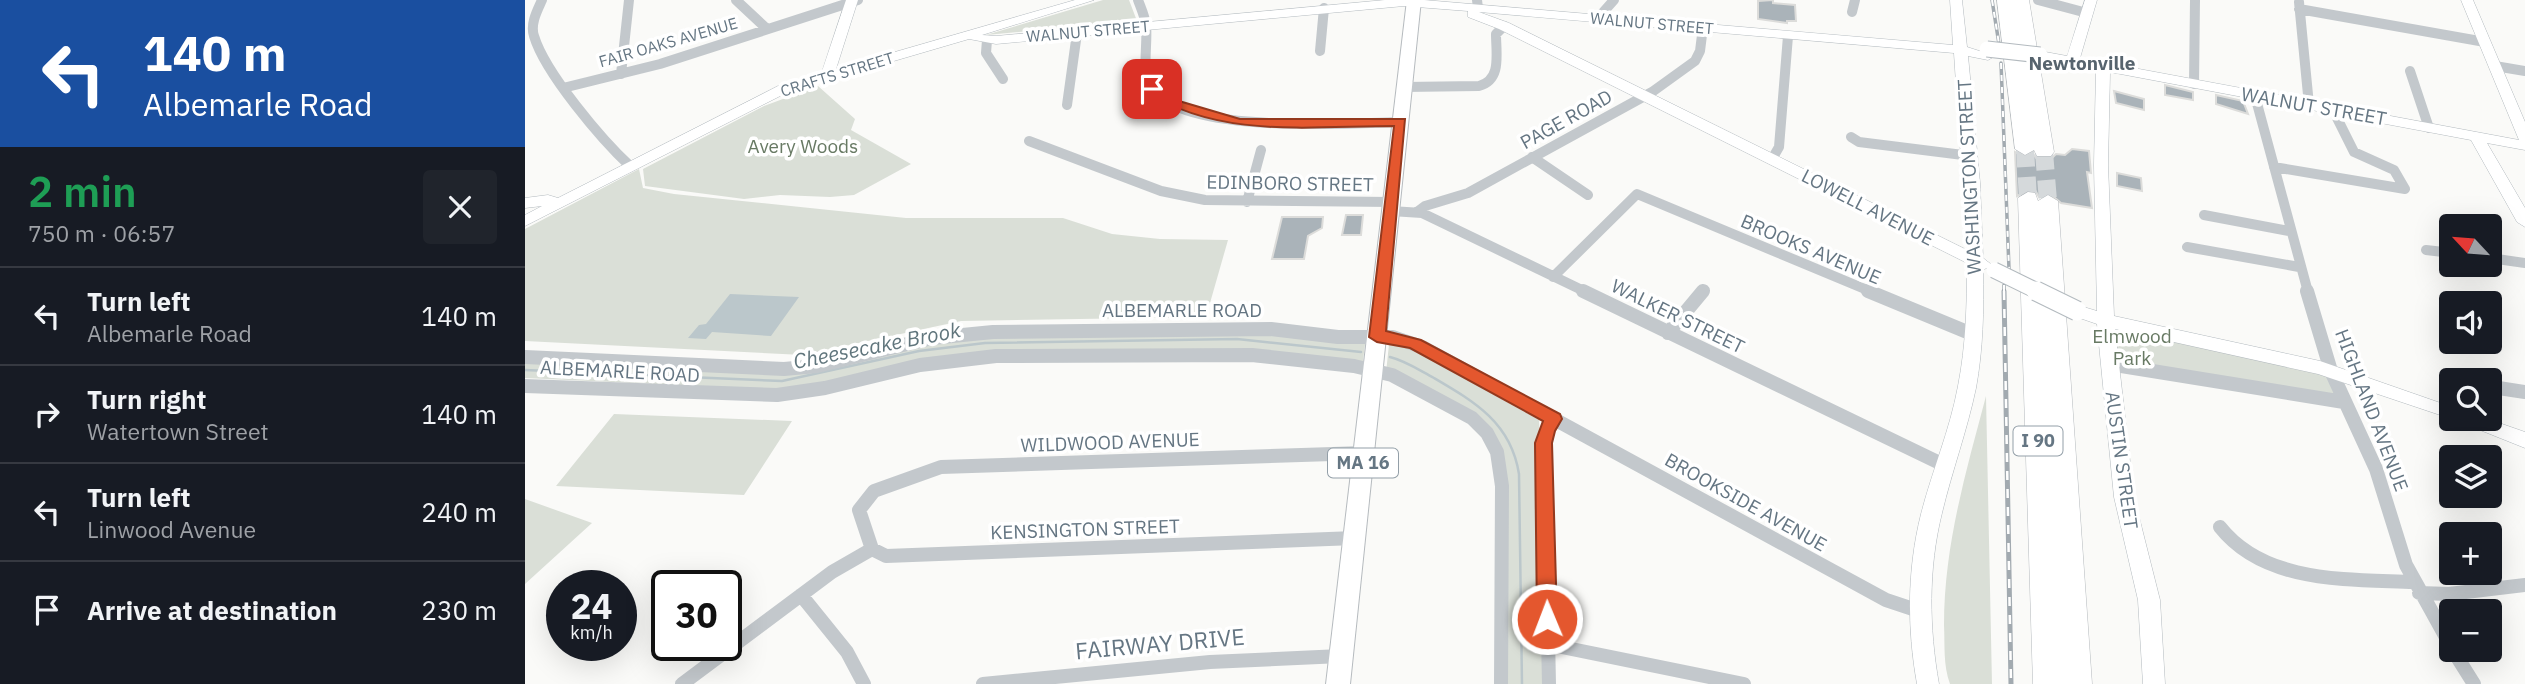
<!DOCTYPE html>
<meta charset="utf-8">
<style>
body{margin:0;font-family:"IBM Plex Sans",sans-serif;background:#20242c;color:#f1f3f6;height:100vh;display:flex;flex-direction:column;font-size:26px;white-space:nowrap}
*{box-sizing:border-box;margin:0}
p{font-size:23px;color:#9ea1a6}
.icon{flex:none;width:38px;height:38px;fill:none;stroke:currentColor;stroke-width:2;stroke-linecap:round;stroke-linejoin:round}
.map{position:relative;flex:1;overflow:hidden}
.details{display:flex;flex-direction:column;background:#171b24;width:525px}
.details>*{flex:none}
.guide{background:#1a4fa0;color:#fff;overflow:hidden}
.needle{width:46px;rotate:296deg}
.fabs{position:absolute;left:1914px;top:214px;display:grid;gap:14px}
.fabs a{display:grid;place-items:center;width:63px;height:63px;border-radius:7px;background:#171b24;box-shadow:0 7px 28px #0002;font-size:35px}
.speed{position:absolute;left:21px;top:570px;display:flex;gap:14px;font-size:35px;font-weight:700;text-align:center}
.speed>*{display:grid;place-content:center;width:91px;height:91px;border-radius:50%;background:#171b24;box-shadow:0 7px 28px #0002;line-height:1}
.speed small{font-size:18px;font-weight:400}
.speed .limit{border:4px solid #111;border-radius:10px;background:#fff;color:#111}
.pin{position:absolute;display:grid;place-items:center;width:60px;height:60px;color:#fff;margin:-30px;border-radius:14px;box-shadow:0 4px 10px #0006}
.me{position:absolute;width:77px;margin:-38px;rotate:359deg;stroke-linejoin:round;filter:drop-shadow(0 0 5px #0008)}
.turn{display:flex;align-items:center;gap:24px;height:147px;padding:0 28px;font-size:32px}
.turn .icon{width:91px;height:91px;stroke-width:2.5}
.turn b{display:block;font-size:49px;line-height:60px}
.round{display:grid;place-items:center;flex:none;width:74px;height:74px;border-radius:7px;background:#20242c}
.headline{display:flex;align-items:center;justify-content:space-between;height:119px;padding:0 28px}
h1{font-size:42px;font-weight:600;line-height:52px;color:#1e9e55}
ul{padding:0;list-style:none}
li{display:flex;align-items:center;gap:21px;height:98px;padding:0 28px;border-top:2px solid #363941}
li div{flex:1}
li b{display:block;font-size:26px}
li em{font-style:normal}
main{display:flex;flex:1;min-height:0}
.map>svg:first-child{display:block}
.green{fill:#dadfd7}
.water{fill:#bbc7cb}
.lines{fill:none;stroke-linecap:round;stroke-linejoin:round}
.stream{stroke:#bbc7cb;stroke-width:2.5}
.building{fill:#aab3b9;stroke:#dcdcda;stroke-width:2}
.highway-tunnel{stroke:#d5d9db;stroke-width:18;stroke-dasharray:18 10;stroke-linecap:butt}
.secondary-casing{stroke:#b3babf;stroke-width:1}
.primary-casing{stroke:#b5babe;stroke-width:2}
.highway-casing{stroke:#b4b9bd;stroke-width:1}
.street-far1{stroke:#c3c8cc;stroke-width:10}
.street{stroke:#c3c8cc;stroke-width:14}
.secondary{fill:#fff;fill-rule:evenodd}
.primary{fill:#fff;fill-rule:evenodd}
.highway{fill:#fff;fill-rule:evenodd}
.rail-far1-casing{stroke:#a2aab0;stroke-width:3.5}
.rail-casing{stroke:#a2aab0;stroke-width:5}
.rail-far1{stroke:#fff;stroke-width:2;stroke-dasharray:6;stroke-linecap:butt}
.rail{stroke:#fff;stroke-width:2.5;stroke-dasharray:9;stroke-linecap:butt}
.secondary-bridge-far1-casing{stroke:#b3babf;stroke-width:17;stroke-linecap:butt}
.secondary-bridge-casing{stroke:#b3babf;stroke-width:21;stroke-linecap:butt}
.secondary-bridge-far1{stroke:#fff;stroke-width:15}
.secondary-bridge{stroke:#fff;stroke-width:19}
.route{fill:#e4572e;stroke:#94391e;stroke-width:2}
.labels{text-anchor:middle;stroke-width:7;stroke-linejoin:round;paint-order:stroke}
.far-street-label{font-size:16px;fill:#657683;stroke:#fff}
.shield{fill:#fff;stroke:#939fa8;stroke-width:2}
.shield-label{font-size:18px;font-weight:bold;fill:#657683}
.far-quarter-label{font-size:19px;font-weight:bold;fill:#57646e;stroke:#fff}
.street-label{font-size:19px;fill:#657683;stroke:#fff}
.park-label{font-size:19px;fill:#687a64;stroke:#fff}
.water-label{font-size:21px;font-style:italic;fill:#60757c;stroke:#fff}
.near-street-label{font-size:23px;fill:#657683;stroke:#fff}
</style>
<main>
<section class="details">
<div class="guide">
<div class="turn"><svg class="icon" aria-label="left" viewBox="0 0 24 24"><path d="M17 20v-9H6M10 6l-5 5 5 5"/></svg><div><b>140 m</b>Albemarle Road</div></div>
</div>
<div class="headline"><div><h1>2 min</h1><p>750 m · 06:57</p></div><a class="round"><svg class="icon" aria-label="close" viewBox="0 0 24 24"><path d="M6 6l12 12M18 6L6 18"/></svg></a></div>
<ul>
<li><svg class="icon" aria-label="left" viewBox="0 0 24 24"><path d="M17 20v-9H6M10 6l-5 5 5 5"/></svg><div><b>Turn left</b><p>Albemarle Road</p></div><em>140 m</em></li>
<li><svg class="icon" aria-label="right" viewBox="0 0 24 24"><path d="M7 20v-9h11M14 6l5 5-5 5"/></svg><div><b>Turn right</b><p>Watertown Street</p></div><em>140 m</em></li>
<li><svg class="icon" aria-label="left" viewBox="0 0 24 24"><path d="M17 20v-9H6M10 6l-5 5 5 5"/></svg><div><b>Turn left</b><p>Linwood Avenue</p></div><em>240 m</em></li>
<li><svg class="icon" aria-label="arrive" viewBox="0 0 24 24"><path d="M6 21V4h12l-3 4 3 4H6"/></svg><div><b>Arrive at destination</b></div><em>230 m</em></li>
</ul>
</section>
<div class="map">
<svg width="2000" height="684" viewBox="0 0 2000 684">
<rect width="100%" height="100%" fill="#fafaf8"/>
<path class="green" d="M578 0H604L612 21 461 35Z
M293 86 330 119 326 130 386 164 329 195 305 197 255 195 219 199 120 186 118 169 239 106Z
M114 169 118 188 149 194 381 218H538L587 234 635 239 703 240 681 317 436 321 278 355 0 341V229Z
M1580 320 1806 371 1819 402 1584 364Z
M727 328 841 337 837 368 530 351 261 390 0 378V356L276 368 396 340Z
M864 344H879L1014 420 1025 684H976L975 468 955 426 861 373Z
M1461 396 1467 684H1425C1418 665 1420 645 1419 625 1419 545 1441 472 1461 396Z
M89 414 267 421 219 495 31 486Z
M0 499 67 523 0 584Z"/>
<path class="water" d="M205 294 274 297 246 336 187 332 181 339 163 338 174 325 181 324Z"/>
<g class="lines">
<path class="stream" d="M865 357C881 361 894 370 909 378 950 402 986 423 994 474L997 684
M0 370 257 381 394 351 460 343 712 339 836 352"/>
</g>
<path class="building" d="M1248 0V3L1270 5 1271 21H1262V23L1233 19V1Z
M1640 85 1668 92V100L1640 95Z
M1589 91 1619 99V110L1591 103Z
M1691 95 1718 101 1723 114 1691 104Z
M1547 149 1564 151 1566 173 1562 172 1567 208 1536 203 1524 193 1514 197 1510 190H1502L1492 196 1490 152 1499 157 1508 154 1512 159H1526L1531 154 1540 155Z
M1592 173 1616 178 1617 191 1592 186Z
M821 215H838L836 235H817Z
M757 217H798L797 228 783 236 779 259H747Z"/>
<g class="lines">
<path class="highway-tunnel" d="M1500 149 1503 198
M1519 152 1523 201"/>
<g class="secondary-casing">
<path id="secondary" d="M321 0H333L311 69 550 0H569L457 35 471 36 860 0H899L1428 45 1425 0H1437L1442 47 1470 56 1463 60 1443 56 1455 183 1458 258 1467 265 1458 270C1459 309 1458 350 1451 388 1442 431 1427 471 1417 513 1403 569 1404 628 1414 684H1392C1382 628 1382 570 1396 514 1407 471 1425 430 1433 386 1441 346 1442 304 1442 263L974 29 943 17V11L879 6 471 44 444 39 263 92 0 226V215L17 206 0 208V198L23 195 33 198 253 86 296 74ZM954 12 1429 53 1442 250 984 23Z
M1560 0H1572L1555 58 1994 140 1936 0H1948L2000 122V150L1962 143 2000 208V227L1992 222 1946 140 1585 72 1583 165 1589 316 1795 361 1927 407V418H1960L2000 432V448L1930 420 1793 374 1590 329 1609 497 1635 600 1640 684H1618L1613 600 1589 497 1572 324 1546 315 1543 311 1552 305 1572 311 1569 165 1571 70 1515 59 1508 55 1515 51 1542 56Z"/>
</g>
<g class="primary-casing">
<path id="primary" d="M882 0H896L825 684H801Z"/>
</g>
<g class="highway-casing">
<path id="highway" d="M1472 0H1504L1529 152 1526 156H1512L1509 150 1500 155 1490 149Z
M1503 192 1510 193 1513 201 1523 195 1533 201 1567 684H1508L1493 198Z"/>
</g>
<path class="street-far1" d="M17 0C12 11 5 24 9 36 20 73 77 140 105 166
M211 0 242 29
M613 0C616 8 620 17 621 25 623 42 617 69 624 84 648 136 826 123 876 122
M952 0 953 8
M1513 0 1562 13
M1774 2 1784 105
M1774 9 1960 42
M1327 12 1330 0
M1073 18 1089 0
M462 40 461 53 478 79
M795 51 799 8
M1970 66 2000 71
M1885 71 1904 128
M96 74 104 0
M1669 84 1670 0
M42 87 135 64 333 0
M879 87 954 86C977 80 971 54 971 34L979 26
M1730 96 1783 292
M542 105 552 33
M1808 110 1829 152 1869 170 1880 189
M1326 137 1334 142 1446 156
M504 141 636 191 680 200 867 202
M1007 157 1063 195
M1247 159 1254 147 1263 36
M1749 167 1880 189
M722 202 736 150
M866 211 897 213 1061 292
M892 212 900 206 943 193 1127 92 1170 61 1175 51 1178 27
M1679 215 1764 231
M1662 247 1774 267
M1901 250 1927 253
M1965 258 2000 263
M1028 277 1112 194 1347 292
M1177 292 1179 290"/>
<path class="street" d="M1058 291 1421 466
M1343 291 1447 334
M1782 291 1806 371 1851 469 1881 565 1927 648
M1143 333 1178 291
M0 357 259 369 292 366 407 338 468 332 746 329 813 337H868L897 347 1361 600 1397 612
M1584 364 1819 402
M0 386 252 395 300 388 395 365 471 356 727 355 829 366 867 375 947 418 962 433 972 452 977 486 976 684
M1967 387 2000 392
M1695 527C1740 584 1823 579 1889 582
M830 538 361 556 347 549 334 510 349 491 416 467 839 453
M1894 593 1924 594 2000 585
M276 595 322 652 339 684
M1022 644 1219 684
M1927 649 1949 684
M157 684 307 572 347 549
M458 684 685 662 816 656
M1024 684 1019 443 1022 429 1029 419"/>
<use href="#secondary" class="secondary"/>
<use href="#primary" class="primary"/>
<use href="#highway" class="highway"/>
<g class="rail-far1-casing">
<path id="rail-far1" d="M1467 0 1474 44
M1476 63 1484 269
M1479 285V292"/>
</g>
<g class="rail-casing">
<path id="rail" d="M1479 291 1486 684"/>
</g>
<use href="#rail-far1" class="rail-far1"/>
<use href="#rail" class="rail"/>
<g class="secondary-bridge-far1-casing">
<path id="secondary-bridge-far1" d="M1462 49 1515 55
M1469 270 1514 292"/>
</g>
<g class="secondary-bridge-casing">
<path id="secondary-bridge" d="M1511 291 1552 311"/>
</g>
<use href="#secondary-bridge-far1" class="secondary-bridge-far1"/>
<use href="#secondary-bridge" class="secondary-bridge"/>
</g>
<path class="route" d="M622 87H631L654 101 715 119H880L861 331 896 340 1035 414 1037 419 1030 431 1027 443 1032 619 1029 625 1022 627 1015 625 1012 619 1010 443 1018 421 885 348 852 342 844 337 869 126C786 126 695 139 622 92Z"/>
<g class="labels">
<g class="far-street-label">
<text transform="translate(1127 23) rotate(5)" y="6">WALNUT STREET</text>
<text transform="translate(563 31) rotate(-5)" y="6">WALNUT STREET</text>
<text transform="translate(143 42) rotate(-16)" y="6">FAIR OAKS AVENUE</text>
<text transform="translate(312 74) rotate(-17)" y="6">CRAFTS STREET</text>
</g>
<g class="shield">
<rect x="1488.5" y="426.5" width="49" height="29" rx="5"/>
<rect x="803" y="448.5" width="70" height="29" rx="5"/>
</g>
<g class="shield-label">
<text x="1513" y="447">I 90</text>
<text x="838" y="469">MA 16</text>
</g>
<g class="far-quarter-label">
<text x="1557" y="70">Newtonville</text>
</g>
<g class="street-label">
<text transform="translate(1789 106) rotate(10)" y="7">WALNUT STREET</text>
<text transform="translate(1041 119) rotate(-29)" y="7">PAGE ROAD</text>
<text transform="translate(1444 177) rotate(-93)" y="7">WASHINGTON STREET</text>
<text transform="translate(765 183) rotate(1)" y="7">EDINBORO STREET</text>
<text transform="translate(1343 207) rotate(27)" y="7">LOWELL AVENUE</text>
<text transform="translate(1286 249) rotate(23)" y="7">BROOKS AVENUE</text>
<text x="657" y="317">ALBEMARLE ROAD</text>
<text transform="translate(1153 316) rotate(26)" y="7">WALKER STREET</text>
<text transform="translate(95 371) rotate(3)" y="7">ALBEMARLE ROAD</text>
<text transform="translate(1847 410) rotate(69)" y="7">HIGHLAND AVENUE</text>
<text transform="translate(585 442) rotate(-2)" y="7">WILDWOOD AVENUE</text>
<text transform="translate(1597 460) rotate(82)" y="7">AUSTIN STREET</text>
<text transform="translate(1221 502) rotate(29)" y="7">BROOKSIDE AVENUE</text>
<text transform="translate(560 529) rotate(-2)" y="7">KENSINGTON STREET</text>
</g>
<g class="park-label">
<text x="278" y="153">Avery Woods</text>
<text x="1607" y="343">Elmwood<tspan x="1607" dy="22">Park</tspan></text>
</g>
<g class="water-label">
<text transform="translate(352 346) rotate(-11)" y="7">Cheesecake Brook</text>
</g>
<g class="near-street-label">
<text transform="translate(635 644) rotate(-5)" y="8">FAIRWAY DRIVE</text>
</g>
</g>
</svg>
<div class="fabs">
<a><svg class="needle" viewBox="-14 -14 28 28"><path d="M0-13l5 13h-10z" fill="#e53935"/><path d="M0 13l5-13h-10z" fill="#9ea1a6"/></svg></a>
<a><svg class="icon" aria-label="sound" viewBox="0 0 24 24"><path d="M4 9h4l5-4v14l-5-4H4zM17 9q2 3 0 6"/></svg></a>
<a><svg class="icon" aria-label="search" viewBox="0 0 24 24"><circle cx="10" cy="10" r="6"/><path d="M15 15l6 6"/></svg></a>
<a><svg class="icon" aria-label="layers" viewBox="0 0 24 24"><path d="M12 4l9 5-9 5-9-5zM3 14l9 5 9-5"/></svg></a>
<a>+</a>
<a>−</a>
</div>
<div class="speed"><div>24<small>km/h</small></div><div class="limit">30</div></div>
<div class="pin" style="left:627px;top:89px;background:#d93025"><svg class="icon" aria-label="arrive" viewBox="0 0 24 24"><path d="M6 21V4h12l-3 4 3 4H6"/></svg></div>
<svg class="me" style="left:1022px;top:619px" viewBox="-20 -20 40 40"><circle r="17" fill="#e4572e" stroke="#fff" stroke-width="3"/><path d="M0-11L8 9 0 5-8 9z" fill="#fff"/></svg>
</div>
</main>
